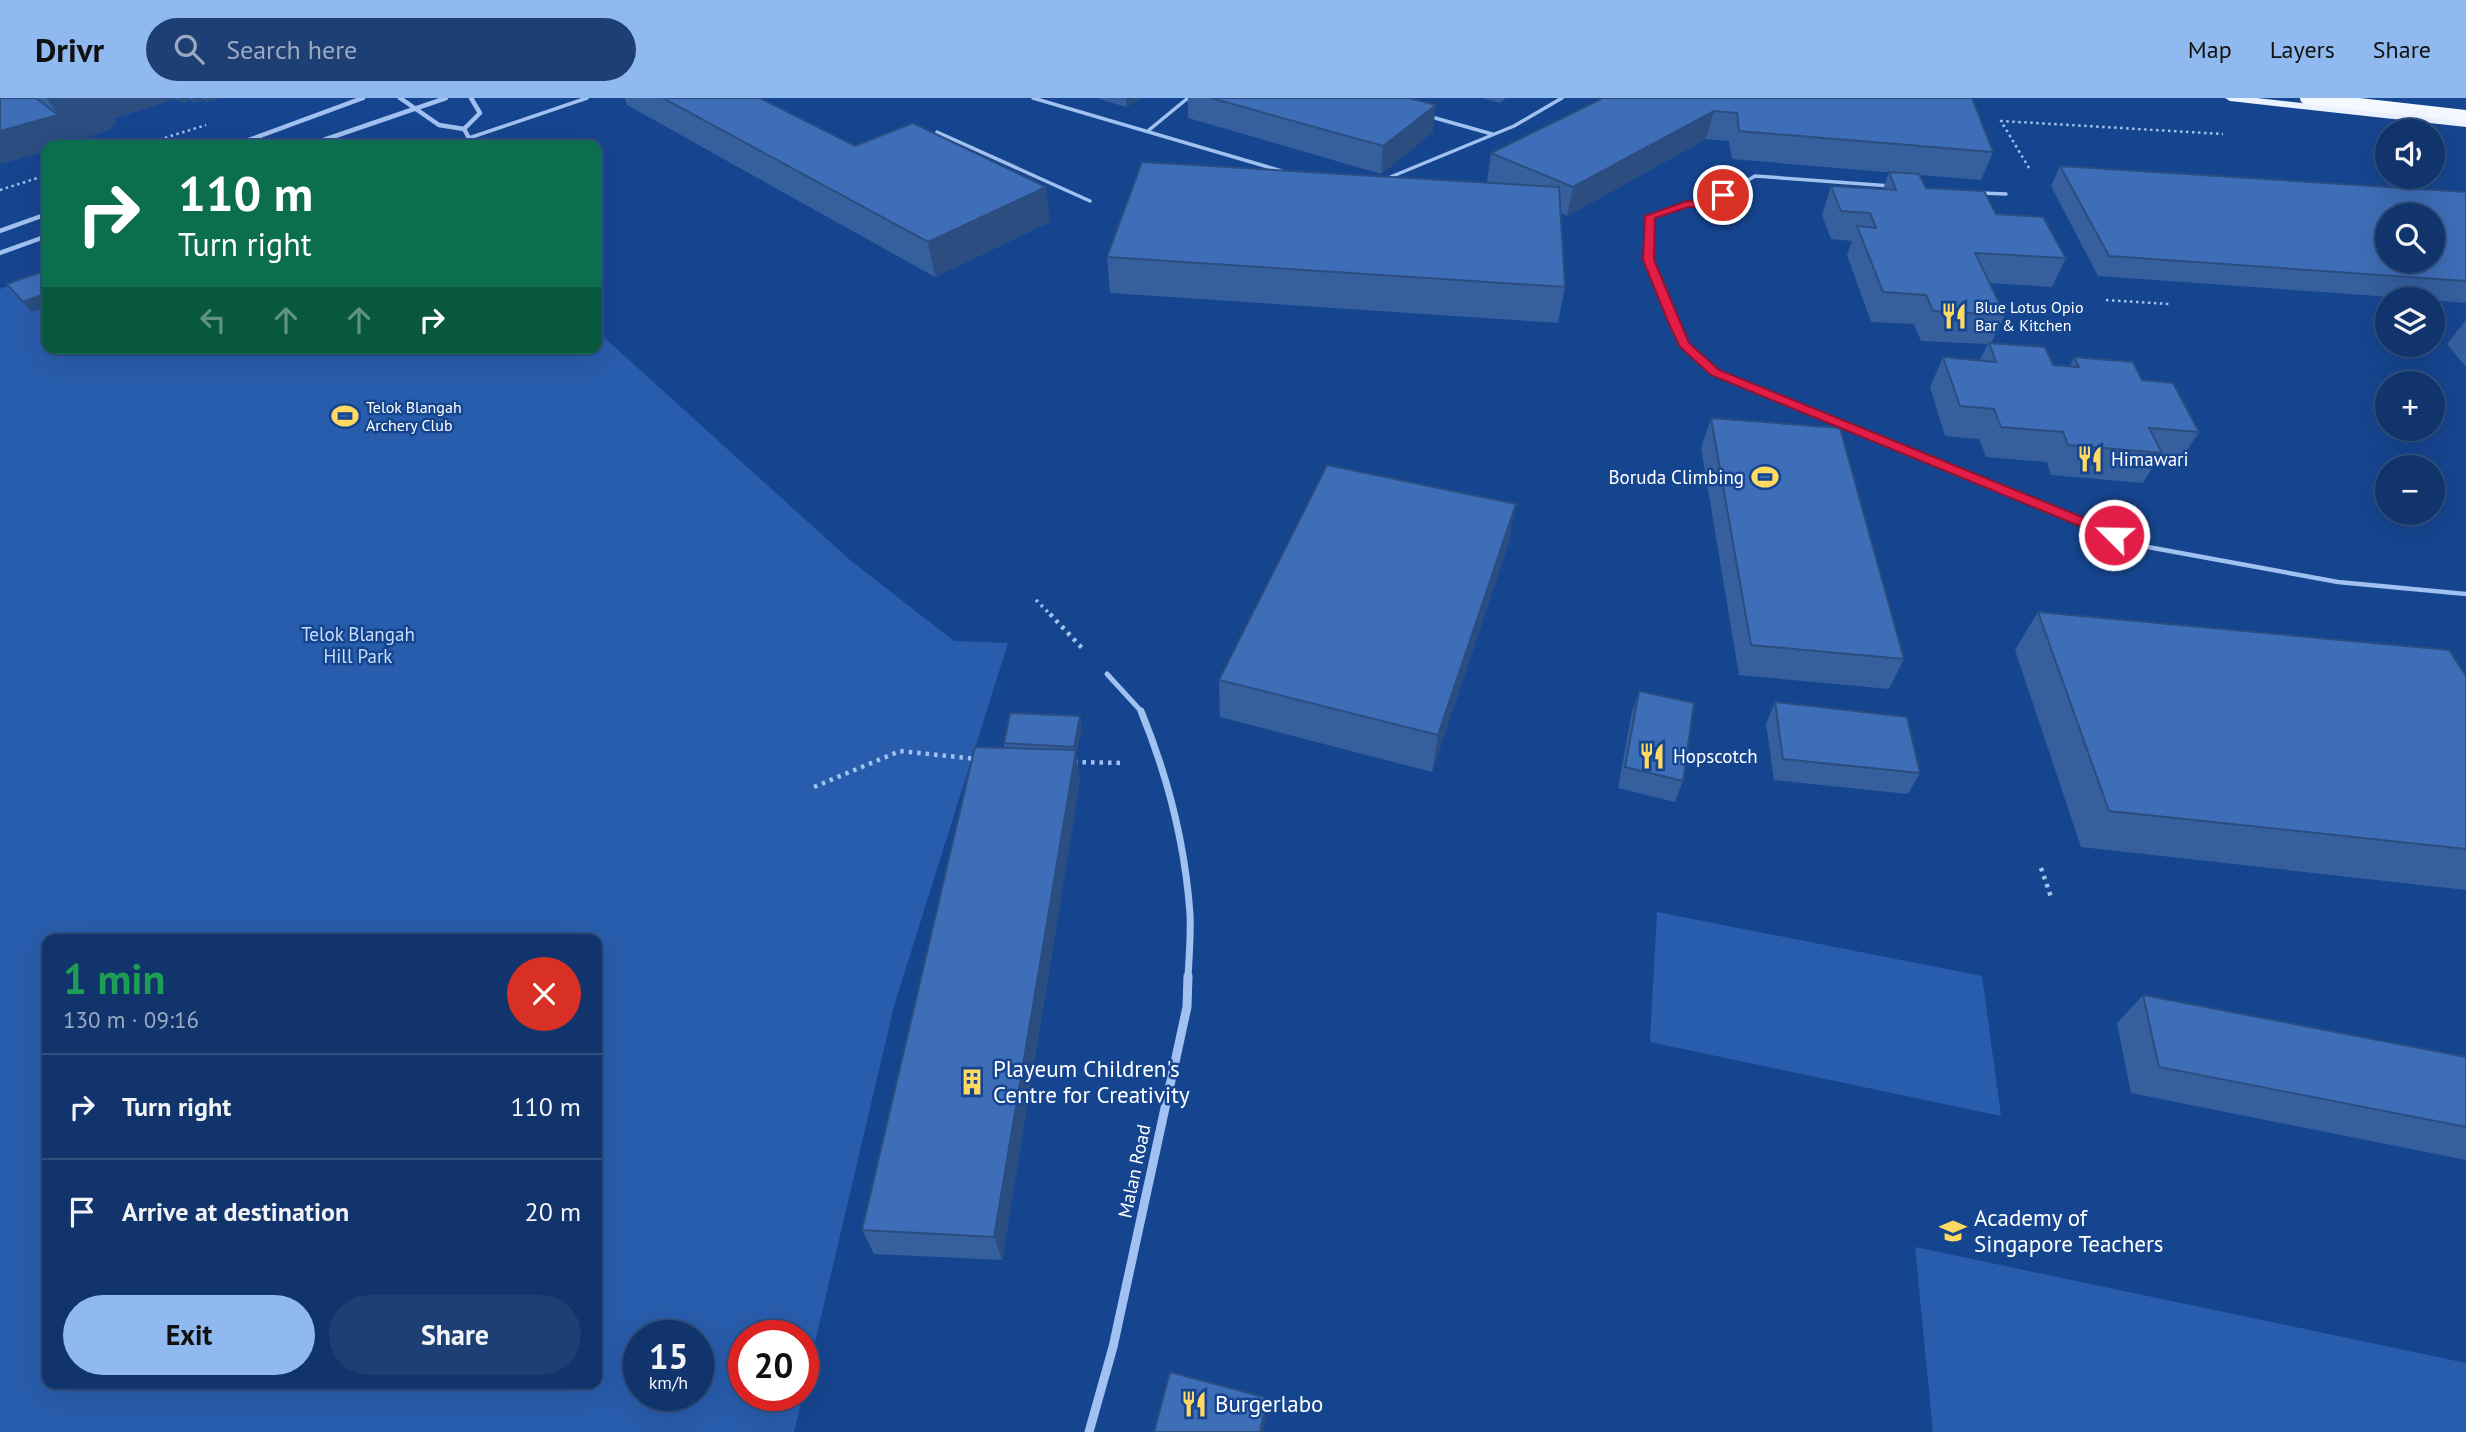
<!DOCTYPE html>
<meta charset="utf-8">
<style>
body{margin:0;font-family:"PT Sans",sans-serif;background:#1e3f73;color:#f1f3f6;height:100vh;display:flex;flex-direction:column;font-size:26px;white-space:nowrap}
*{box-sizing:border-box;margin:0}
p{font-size:23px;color:#9caac1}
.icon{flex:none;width:38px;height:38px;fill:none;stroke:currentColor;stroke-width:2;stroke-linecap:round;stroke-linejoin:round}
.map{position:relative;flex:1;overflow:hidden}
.drawer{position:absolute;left:42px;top:836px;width:560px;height:455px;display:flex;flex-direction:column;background:#10346b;border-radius:14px;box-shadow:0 7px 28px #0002,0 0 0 2px #304f7e}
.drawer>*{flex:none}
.top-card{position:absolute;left:42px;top:42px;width:560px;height:214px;border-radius:14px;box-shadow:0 7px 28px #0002,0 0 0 2px #304f7e;background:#0b6e4f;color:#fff;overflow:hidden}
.fabs{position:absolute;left:2375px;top:21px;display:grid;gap:14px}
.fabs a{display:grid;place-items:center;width:70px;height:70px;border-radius:50%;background:#10346b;box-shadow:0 7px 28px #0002,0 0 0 2px #304f7e;font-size:35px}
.speed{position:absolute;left:623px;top:1222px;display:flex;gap:14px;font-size:35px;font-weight:700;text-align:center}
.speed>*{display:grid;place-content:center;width:91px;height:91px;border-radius:50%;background:#10346b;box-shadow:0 7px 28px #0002,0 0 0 2px #304f7e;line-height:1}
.speed small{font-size:18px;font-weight:400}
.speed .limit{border:10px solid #d22;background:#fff;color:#111}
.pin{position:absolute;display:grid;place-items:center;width:60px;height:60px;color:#fff;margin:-30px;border:4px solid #fff;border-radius:50%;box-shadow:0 2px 7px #0007}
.me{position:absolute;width:77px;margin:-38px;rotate:293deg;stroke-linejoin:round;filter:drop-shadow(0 0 5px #0008)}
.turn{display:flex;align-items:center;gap:24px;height:147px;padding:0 21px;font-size:32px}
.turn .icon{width:91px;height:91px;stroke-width:2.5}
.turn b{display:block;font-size:49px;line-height:60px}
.lanes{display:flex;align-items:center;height:66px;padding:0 21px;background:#0003;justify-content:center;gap:35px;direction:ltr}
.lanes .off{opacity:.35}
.round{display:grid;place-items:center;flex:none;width:74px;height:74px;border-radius:37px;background:#1e3f73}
.overview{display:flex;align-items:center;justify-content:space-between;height:119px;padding:0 21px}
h1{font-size:42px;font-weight:800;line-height:52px;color:#1e9e55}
.cta{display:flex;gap:14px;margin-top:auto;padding:14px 21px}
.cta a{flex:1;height:80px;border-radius:42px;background:#90b9f0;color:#111;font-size:28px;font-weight:800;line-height:80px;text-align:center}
.cta a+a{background:#1e3f73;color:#f1f3f6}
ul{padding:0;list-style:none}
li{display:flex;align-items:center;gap:21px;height:105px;padding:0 21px;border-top:2px solid #304f7e}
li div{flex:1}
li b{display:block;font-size:26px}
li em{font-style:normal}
header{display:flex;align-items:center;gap:42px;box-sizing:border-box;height:98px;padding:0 35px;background:#90b9f0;color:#111}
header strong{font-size:33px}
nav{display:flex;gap:38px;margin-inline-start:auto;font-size:24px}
.search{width:490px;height:63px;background:#1e3f73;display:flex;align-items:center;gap:18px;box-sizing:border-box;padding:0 24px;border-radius:38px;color:#9caac1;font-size:26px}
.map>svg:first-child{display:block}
.green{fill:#285dad;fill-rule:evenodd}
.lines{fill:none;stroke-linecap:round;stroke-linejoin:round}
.path-far2{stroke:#a1c1f0;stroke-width:2.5;stroke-dasharray:2.5 3.5;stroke-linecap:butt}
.path-far1{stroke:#a1c1f0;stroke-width:3.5;stroke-dasharray:2.5 4.5;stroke-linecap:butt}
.path{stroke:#a1c1f0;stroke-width:4.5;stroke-dasharray:3.5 5;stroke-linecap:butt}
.service-far2{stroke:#a1c1f0;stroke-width:3.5}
.service-far1{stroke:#a1c1f0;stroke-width:4.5}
.service{stroke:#a1c1f0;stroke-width:5}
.minor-far2{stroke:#a1c1f0;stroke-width:4.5}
.minor-far1{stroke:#a1c1f0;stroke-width:7}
.minor{stroke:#a1c1f0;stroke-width:9}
.primary{fill:#eaf1ff;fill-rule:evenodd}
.trunk-bridge{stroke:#f4f8ff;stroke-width:12}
.wall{fill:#355f9d}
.shaded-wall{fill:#2b4d80}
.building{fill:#3e6eb7;stroke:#2b4d80;stroke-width:2;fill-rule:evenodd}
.route{fill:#e11d48;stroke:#92132f;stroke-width:2}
.labels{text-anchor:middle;stroke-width:5;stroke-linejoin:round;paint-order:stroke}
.far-poi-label{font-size:16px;fill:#fff;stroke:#16458f;text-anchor:start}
.poi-label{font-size:19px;fill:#fff;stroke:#16458f;text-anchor:start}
.park-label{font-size:19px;fill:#c8ddfb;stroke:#16458f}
.street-label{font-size:19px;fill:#fff;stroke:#16458f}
.near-poi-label{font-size:23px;fill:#fff;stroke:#16458f;text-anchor:start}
</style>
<header>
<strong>Drivr</strong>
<div class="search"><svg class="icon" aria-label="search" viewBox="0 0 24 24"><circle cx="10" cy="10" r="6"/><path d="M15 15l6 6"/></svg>Search here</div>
<nav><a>Map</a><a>Layers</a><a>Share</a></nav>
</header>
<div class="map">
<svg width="2466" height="1334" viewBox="0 0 2466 1334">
<rect width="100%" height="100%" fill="#16458f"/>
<path class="green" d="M47 174V250H597V233L850 462 954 543 1008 545 894 908 803 1295V1237H744V1297H803L794 1334H0V191ZM47 842H597V1286H47ZM639 1237H698V1297H639Z
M1657 814 1982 878 2001 1018 1650 944Z
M1915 1149 2466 1265V1334H1933Z"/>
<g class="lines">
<path class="path-far2" d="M142 47 206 27
M2029 70 2001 23 2223 36
M0 92 47 77
M2106 202 2169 206"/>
<path class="path-far1" d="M1036 502 1052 518"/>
<path class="path" d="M1050 516 1084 552
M1074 664 1124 665
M814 689 900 653 977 661
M2041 770 2051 799"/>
<path class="service-far2" d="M1033 0 1285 74
M1428 18 1492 36
M1149 32 1188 0
M937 34 1090 103
M469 40 587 0
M1388 80 1514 28 1562 0
M1981 95 2006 96
M1677 230 1648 162 1650 118 1687 106 1707 107 1755 78 1891 88"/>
<path class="service-far1" d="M1676 228 1684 247 1715 274 2137 447 2338 484 2466 496"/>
<path class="service" d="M1107 576 1141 613"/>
<path class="minor-far2" d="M400 0 439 27 464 31 469 40
M464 31 480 15 471 0
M235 47 363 0
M309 47 446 0
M0 133 47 116
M0 155 47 138"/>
<path class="minor-far1" d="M1141 613C1168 679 1185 744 1190 816 1191 837 1189 859 1188 880"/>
<path class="minor" d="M1089 1334 1113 1249 1187 909 1188 878"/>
<path class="primary" d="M2225 0H2257L2466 23V29L2230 3Z"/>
<path class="trunk-bridge" d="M2306 0 2466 18"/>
</g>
<path class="wall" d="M0 0H221L207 4 204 2 195 5 191 2 181 5 176 1 114 20 117 25 111 27 113 30 75 44 66 47H47V53L0 66Z
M625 0H760L855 48 1050 124 935 179 627 7Z
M1096 0H1142L1126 9Z
M1188 0H1409L1433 34 1381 76 1188 20Z
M1482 0H1506L1500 5Z
M1603 0H1972L1993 54 1981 82 1920 77 1926 90 1996 116 2066 160 2052 189 1989 185 2005 217 1991 245 2053 267 2070 268 2074 259 2142 282 2199 334 2179 364 2157 362 2143 385 2051 377 2047 364 1986 359 1979 341 1945 338 1930 289 1943 259 1980 262 1988 246 1921 243 1914 226 1871 224 1847 157 1852 143 1831 141 1822 117 1831 88 1883 91 1889 74 1896 75 1732 61 1729 43 1706 41 1567 118 1561 115 1565 189 1558 225 1110 195 1107 159 1490 84 1487 83 1491 55Z
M2060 68 2466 94V205L2432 202V201H2419L2098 178 2051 88Z
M47 172 31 214 15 197 7 186Z
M2466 222V269L2447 246Z
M1711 320 1904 561 1889 591 1739 577 1701 350Z
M1509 444 1432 674 1220 619 1219 582Z
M2038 514 2466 578V792L2081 749 2015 552Z
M1639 593 1683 683 1675 704 1618 690 1632 614Z
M1775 604 1920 675 1908 696 1774 682 1766 626Z
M1082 629 1076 655 1080 682 1002 1162 874 1156 862 1132 1004 650V645Z
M2143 897 2466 959V1062L2131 995 2117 925Z"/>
<path class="shaded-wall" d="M47 0H175L176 1 114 20 117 25 111 27 113 30 75 44 66 47H47V53L0 66V33L58 17Z
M178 0H190L191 2 181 5Z
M192 0H203L204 2 195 5Z
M205 0H221L207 4Z
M1126 0H1142L1126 9Z
M1436 7 1433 34 1381 76 1383 48Z
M1714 13 1706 41 1567 118 1573 89Z
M1046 89 1050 124 935 179 928 144Z
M47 195V209L31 214 23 204Z
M1516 406 1509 444 1432 674 1438 637Z
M1080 618 1082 629 1076 655 1080 682 1002 1162 994 1139 1075 657 1074 649Z
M1267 1300 1266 1319 1263 1334H1260Z"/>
<path class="building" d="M0 0H36L58 17 0 33Z
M663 0H760L855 48 913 25 1046 89 928 144Z
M1211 0H1409L1436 7 1383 48Z
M1603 0H1972L1993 54 1739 33 1737 15 1714 13 1573 89 1491 55Z
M1142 64 1559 89 1565 189 1107 159Z
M2060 68 2466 94V183L2109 158ZM2387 117H2432V163H2387Z
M1889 74 1919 76 1926 90 1984 93 1996 116 2043 119 2066 160 1975 155 2005 217 1933 213 1926 197 1883 194 1857 128 1876 130 1870 115 1841 113 1831 88 1896 92Z
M47 172V195L23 204 7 186Z
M1989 245 2045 249 2053 267 2079 269 2074 259 2133 264 2142 282 2173 285 2199 334 2149 330 2162 355 2068 347 2063 334 2001 329 1994 311 1960 308 1943 259 1996 264Z
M1711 320 1840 330 1904 561 1751 547Z
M1327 367 1516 406 1438 637 1219 582Z
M2038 514 2449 552 2466 578V751L2109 713Z
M1639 593 1694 605 1683 683 1625 669Z
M1775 604 1907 619 1920 675 1783 661Z
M1010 615 1080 618 1074 649 1004 645Z
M975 649 1076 652 994 1139 862 1132Z
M2143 897 2466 959V1029L2159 969Z
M1170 1274 1267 1300 1260 1334H1154Z"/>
<path class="route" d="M1723 94 1726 95V99L1710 109H1688L1655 120 1654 162 1681 226 1689 245 1719 272 2119 434V440H2109L1711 277 1680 249 1669 226 1643 162 1645 118 1687 103 1705 104Z"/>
<defs>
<g id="restaurant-bare" transform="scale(2.1)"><path d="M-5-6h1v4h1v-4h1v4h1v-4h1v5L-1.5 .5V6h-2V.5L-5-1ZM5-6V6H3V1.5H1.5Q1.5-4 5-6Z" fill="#ffd960" stroke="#16458f" stroke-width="2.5" paint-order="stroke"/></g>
<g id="stadium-bare" transform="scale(2.1)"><path d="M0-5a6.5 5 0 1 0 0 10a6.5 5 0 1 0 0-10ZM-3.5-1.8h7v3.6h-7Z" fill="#ffd960" stroke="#16458f" stroke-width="2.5" paint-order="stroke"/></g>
<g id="building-bare" transform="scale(2.1)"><path d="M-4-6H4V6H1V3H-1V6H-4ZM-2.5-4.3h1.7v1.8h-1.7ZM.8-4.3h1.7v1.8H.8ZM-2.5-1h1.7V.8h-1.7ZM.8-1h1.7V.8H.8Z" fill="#ffd960" stroke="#16458f" stroke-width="2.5" paint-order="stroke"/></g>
<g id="school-bare" transform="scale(2.1)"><path d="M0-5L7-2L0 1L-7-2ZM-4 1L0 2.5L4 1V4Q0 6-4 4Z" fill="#ffd960" stroke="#16458f" stroke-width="2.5" paint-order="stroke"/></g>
</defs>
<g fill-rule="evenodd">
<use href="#restaurant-bare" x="1954" y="218"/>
<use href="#stadium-bare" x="345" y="318"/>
<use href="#restaurant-bare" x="2090" y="361"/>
<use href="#stadium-bare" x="1765" y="379"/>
<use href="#restaurant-bare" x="1652" y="658"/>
<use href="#building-bare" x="972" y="984"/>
<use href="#school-bare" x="1953" y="1133"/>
<use href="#restaurant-bare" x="1194" y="1306"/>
</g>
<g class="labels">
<g class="far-poi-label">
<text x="1975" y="215">Blue Lotus Opio<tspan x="1975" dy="18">Bar &amp; Kitchen</tspan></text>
<text x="366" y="315">Telok Blangah<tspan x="366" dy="18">Archery Club</tspan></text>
</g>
<g class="poi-label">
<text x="2111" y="368">Himawari</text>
<text x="1744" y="386" text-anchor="end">Boruda Climbing</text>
<text x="1673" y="665">Hopscotch</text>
</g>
<g class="park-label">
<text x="358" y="543">Telok Blangah<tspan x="358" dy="22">Hill Park</tspan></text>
</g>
<g class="street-label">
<text transform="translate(1134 1073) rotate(-78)" y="7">Malan Road</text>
</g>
<g class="near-poi-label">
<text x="993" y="979">Playeum Children's<tspan x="993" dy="26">Centre for Creativity</tspan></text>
<text x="1974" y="1128">Academy of<tspan x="1974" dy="26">Singapore Teachers</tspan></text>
<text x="1215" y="1314">Burgerlabo</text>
</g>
</g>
</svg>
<div class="fabs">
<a><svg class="icon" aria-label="sound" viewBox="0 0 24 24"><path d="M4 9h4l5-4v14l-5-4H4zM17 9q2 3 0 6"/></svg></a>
<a><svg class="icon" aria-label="search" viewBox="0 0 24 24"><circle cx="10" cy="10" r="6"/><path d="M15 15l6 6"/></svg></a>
<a><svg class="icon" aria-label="layers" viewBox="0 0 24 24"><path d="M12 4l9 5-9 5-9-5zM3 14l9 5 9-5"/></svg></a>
<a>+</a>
<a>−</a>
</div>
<div class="speed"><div>15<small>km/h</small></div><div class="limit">20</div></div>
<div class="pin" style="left:1723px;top:97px;background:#d93025"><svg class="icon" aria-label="arrive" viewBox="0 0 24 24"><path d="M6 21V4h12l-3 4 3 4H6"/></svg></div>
<svg class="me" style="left:2114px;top:437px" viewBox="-20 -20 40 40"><circle r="17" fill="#e11d48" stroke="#fff" stroke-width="3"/><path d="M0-11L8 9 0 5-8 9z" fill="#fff"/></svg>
<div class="top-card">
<div class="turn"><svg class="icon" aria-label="right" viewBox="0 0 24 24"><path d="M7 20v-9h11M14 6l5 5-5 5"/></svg><div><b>110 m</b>Turn right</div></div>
<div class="lanes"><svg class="icon off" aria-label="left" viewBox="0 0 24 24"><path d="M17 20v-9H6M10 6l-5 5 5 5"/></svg><svg class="icon off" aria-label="ahead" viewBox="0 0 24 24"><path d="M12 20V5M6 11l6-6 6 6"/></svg><svg class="icon off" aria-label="ahead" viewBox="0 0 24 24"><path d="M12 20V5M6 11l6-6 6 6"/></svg><svg class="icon" aria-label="right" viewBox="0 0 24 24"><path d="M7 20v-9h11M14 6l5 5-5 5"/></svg></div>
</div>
<section class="drawer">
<div class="overview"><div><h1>1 min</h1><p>130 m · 09:16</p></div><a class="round" style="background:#d93025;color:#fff"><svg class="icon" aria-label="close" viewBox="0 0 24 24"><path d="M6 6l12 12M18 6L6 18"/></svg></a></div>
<ul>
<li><svg class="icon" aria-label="right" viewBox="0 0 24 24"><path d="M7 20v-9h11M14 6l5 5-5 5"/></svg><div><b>Turn right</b></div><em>110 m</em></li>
<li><svg class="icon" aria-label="arrive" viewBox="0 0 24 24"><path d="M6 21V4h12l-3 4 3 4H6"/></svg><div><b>Arrive at destination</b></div><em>20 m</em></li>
</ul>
<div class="cta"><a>Exit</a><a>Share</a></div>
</section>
</div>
